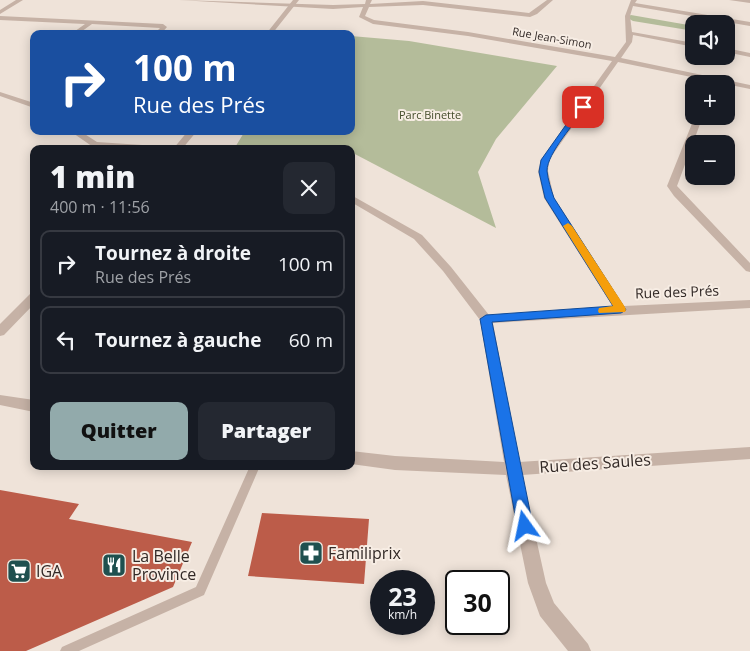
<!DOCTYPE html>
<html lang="fr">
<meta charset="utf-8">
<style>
body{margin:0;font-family:"Open Sans",sans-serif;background:#242831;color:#f1f3f6;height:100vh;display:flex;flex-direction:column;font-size:19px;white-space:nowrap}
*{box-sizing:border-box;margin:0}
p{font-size:16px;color:#9ea1a6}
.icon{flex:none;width:28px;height:28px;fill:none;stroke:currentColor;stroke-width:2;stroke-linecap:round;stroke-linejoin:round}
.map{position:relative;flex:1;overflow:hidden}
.drawer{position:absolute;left:30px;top:145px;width:325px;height:325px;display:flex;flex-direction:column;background:#171b24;border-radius:10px;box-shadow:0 2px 12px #0003}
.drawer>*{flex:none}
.guide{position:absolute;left:30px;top:30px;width:325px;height:105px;border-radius:10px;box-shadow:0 2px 12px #0003;background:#1a4fa0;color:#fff;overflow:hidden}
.fabs{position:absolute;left:685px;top:15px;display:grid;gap:10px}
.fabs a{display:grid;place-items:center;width:50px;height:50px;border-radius:10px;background:#171b24;box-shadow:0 2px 12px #0003;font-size:25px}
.speed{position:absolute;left:370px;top:570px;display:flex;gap:10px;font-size:25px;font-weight:700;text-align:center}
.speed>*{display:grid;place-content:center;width:65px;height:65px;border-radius:50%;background:#171b24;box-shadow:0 2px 12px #0003;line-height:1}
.speed small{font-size:12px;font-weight:400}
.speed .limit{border:2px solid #111;border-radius:8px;background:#fff;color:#111}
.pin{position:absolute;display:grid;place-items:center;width:42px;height:42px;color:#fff;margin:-21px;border-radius:10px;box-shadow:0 2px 8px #0006}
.me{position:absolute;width:55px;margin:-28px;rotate:348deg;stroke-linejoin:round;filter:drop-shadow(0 0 4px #0008)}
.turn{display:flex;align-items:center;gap:18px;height:105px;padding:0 20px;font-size:22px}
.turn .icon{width:65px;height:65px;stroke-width:2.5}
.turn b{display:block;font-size:35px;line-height:42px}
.round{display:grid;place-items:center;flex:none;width:52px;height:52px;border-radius:10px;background:#242831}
.headline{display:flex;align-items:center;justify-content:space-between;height:85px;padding:0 20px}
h1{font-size:30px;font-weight:800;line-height:38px}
.action{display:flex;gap:10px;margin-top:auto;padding:10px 20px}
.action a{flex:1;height:58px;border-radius:10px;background:#92aaab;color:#111;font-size:20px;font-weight:800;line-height:58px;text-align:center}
.action a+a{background:#242831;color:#f1f3f6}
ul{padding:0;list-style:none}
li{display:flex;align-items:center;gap:15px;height:68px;margin:0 10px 8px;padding:0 10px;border:2px solid #363941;border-radius:10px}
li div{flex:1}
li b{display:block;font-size:19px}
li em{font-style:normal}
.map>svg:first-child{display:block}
.green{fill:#b4bc9a}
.building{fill:#bc5c49}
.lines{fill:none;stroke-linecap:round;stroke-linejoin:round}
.service{fill:#c6b2a6;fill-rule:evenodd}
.minor{fill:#c6b2a6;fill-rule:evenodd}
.tertiary{fill:#c6b2a6;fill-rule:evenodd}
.route{fill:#1a73e8;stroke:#114b97}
.slow{fill:#f59e0b}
.labels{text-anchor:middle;stroke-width:4;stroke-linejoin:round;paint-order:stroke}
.far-street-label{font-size:11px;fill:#322926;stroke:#f7ede4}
.far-park-label{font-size:11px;fill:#454e2c;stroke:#f7ede4}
.street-label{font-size:14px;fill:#322926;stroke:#f7ede4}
.near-street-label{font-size:16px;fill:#322926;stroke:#f7ede4}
.near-poi-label{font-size:16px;fill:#322926;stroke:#f7ede4;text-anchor:start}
</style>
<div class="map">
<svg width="750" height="651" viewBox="0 0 750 651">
<rect width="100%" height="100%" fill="#efe3d9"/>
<path class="green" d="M631 15 694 26V31L633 21 626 17Z
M351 36 409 41 557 66 496 139 478 172 496 228 351 152V149L342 147 338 149H234L245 131H351Z"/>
<path class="building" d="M0 490 79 504 69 519 192 542 173 587 26 651H0Z
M262 513 369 519 364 584 248 576Z"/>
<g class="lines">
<path class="service" d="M250 466H260L204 595 79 651H60L62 647 196 587Z"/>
<path class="minor" d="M16 0H23L0 14V10Z
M179 0 333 5 365 4 366 0H372L370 4 423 1 529 13 547 0H553L537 14 530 17 423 5 369 7 365 16 374 20 468 32 615 57 626 42 625 16 631 0H637L635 3 750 22V26L633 6 630 16 632 32 694 43V47L633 35 632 42 621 58 750 85V89L618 62 549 160 548 171 554 198 624 306 750 300V308L493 323 519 462 750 447V459L522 475 546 583 554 603 588 644 591 651H568L540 616 528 583 506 475 395 470 351 464V451L395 456 504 462 480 320 443 271 414 239 351 202V195L422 235 451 267 489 315 613 307 544 198 538 171 541 160 612 61 468 36 373 24 359 17 363 7 333 9Z
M729 0H750V3Z
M0 16 163 24 167 27 161 34H154L160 28 92 24 78 34H71L85 24 0 20Z
M726 48 750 53V57L726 52Z
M0 92 34 103V108L0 96Z
M695 116H703L677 186 750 263V272L746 271 674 196 667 186Z
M70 131H80L97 142 157 146 161 149H96Z
M0 395 34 400V412L0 405Z"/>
<path class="tertiary" d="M293 0H299L272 34H266Z
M188 131H197L182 149H173Z
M34 293V304L4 335 0 336V324L30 294Z"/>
</g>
<path class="route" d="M580 105 586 107C576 122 547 153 547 171 548 180 551 189 554 198L626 310 621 313 492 322 533 526 530 531 525 533 520 531 517 526 480 319 486 315 613 306 545 198 539 172 541 160Z"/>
<path class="slow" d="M568 223 572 226 625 307 626 310 625 312 599 313 598 311 599 308 613 306 563 226Z"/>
<defs>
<g id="pharmacy-square" transform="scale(1.25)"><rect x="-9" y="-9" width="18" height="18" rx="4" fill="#1f504f" stroke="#f7ede4"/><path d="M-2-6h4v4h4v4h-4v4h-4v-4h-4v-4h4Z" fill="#fff"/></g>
<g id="restaurant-square" transform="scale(1.25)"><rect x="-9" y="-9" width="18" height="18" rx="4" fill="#1f504f" stroke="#f7ede4"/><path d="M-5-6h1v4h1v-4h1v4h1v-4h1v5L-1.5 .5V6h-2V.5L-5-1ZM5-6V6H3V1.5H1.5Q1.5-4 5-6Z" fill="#fff"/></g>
<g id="supermarket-square" transform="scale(1.25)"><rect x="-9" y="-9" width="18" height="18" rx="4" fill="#1f504f" stroke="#f7ede4"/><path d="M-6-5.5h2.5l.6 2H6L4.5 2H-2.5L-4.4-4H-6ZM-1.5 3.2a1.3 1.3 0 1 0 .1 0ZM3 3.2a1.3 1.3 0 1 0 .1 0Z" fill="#fff"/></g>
</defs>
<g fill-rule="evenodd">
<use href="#pharmacy-square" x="311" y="553"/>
<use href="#restaurant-square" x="114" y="565"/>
<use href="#supermarket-square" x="19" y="571"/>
</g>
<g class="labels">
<g class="far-street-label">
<text transform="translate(552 38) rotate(10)" y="4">Rue Jean-Simon</text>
</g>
<g class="far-park-label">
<text x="430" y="119">Parc Binette</text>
</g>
<g class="street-label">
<text transform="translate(677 292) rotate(-2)" y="5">Rue des Prés</text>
</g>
<g class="near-street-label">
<text transform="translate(595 463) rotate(-4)" y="6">Rue des Saules</text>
</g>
<g class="near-poi-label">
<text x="328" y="559">Familiprix</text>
<text x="132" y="562">La Belle<tspan x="132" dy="18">Province</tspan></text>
<text x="36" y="577">IGA</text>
</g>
</g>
</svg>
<div class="fabs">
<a><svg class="icon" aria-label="sound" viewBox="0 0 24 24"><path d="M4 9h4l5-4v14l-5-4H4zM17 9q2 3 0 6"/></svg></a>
<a>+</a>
<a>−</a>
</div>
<div class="speed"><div>23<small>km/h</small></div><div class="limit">30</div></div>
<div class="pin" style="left:583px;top:107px;background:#d93025"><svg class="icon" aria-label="arrive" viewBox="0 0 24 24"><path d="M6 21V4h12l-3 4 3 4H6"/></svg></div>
<svg class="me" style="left:525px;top:526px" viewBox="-20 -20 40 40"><path d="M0-17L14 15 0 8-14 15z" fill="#1a73e8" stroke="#fff" stroke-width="4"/></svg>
<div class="guide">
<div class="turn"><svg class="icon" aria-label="right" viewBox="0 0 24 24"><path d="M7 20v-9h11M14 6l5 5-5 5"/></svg><div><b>100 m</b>Rue des Prés</div></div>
</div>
<section class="drawer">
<div class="headline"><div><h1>1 min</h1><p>400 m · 11:56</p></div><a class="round"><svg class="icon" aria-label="close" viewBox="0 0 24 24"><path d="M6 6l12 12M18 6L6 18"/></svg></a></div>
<ul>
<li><svg class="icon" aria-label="right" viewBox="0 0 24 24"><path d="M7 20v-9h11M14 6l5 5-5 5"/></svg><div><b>Tournez à droite</b><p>Rue des Prés</p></div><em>100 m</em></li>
<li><svg class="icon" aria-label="left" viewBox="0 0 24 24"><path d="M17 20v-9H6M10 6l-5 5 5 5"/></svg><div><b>Tournez à gauche</b></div><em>60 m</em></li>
</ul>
<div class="action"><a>Quitter</a><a>Partager</a></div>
</section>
</div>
